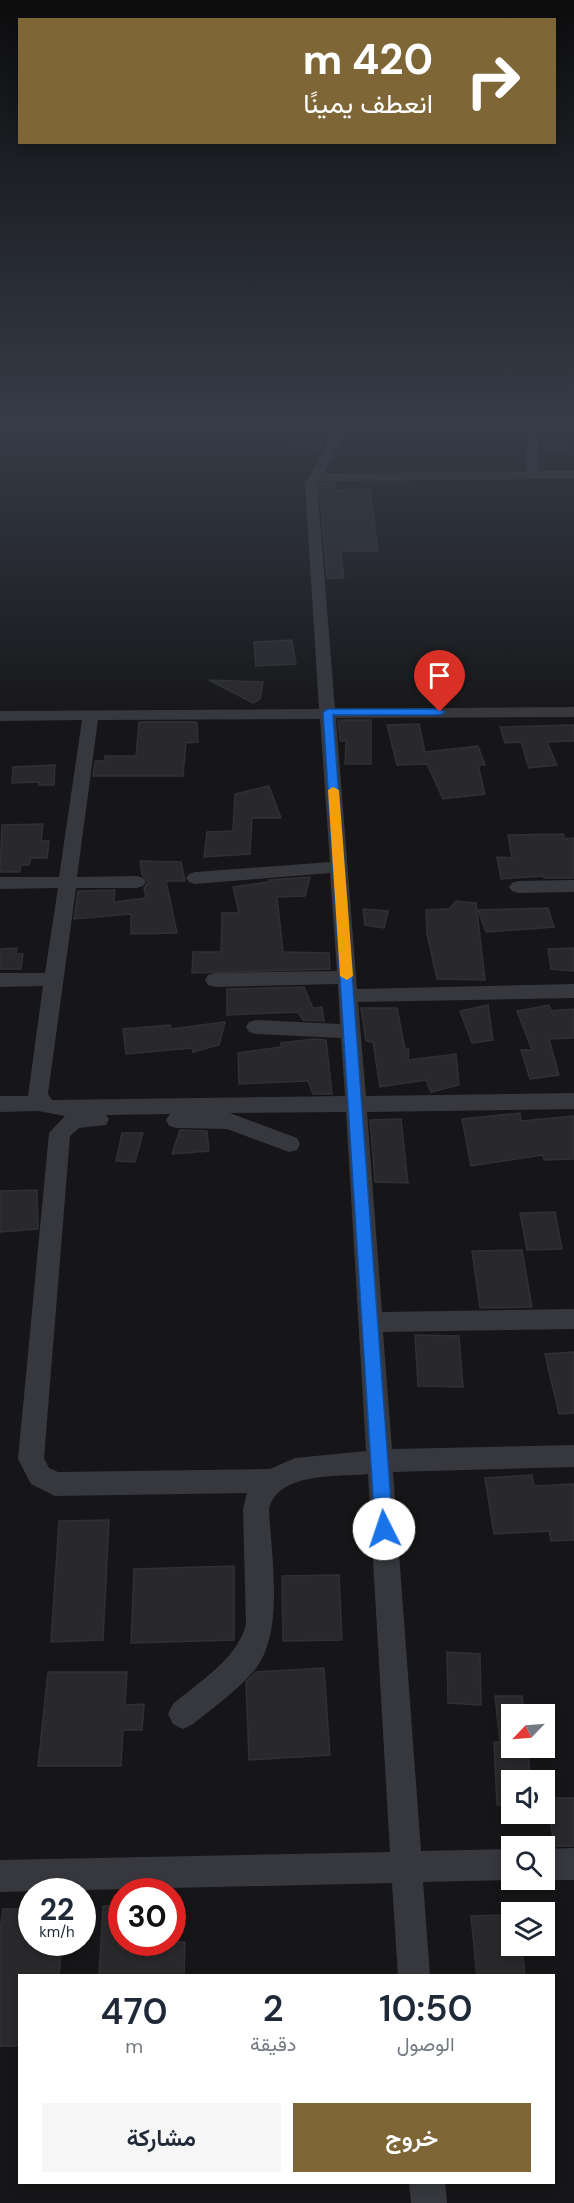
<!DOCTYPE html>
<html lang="ar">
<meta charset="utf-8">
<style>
body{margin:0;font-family:"DM Sans",Vazirmatn,sans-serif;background:#f6f6f7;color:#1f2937;direction:rtl;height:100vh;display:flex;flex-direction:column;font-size:22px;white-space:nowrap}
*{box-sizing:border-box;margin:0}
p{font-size:20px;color:#747a83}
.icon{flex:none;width:33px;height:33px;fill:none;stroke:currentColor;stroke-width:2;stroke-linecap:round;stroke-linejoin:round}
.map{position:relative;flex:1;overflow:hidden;direction:ltr}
.side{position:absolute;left:18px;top:1974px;width:537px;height:210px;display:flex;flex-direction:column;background:#fff;border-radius:0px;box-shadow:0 3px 9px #0003;direction:rtl}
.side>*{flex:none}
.banner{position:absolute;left:18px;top:18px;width:538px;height:126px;border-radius:0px;box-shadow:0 3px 9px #0003;direction:rtl;background:#7e6636;color:#fff;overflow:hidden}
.needle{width:39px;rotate:245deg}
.controls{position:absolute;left:501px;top:1704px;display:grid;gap:12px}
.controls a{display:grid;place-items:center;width:54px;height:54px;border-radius:0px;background:#fff;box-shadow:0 3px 9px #0003;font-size:30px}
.speed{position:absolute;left:18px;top:1878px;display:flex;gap:12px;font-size:30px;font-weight:700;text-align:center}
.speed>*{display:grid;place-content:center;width:78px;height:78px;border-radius:50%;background:#fff;box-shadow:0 3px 9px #0003;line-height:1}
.speed small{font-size:15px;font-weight:400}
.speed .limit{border:9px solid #d22;background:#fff;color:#111}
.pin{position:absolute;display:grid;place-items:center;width:51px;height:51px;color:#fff;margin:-62px -26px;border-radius:50% 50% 50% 0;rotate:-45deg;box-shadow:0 0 6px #0007}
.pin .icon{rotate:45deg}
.me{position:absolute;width:66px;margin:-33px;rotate:356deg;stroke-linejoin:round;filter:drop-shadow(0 0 4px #0008)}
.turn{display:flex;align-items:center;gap:21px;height:126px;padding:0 24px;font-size:27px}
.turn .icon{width:78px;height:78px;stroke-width:2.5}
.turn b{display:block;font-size:42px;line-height:51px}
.eta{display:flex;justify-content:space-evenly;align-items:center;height:102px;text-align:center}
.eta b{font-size:36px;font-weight:600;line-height:42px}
.primary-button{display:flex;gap:12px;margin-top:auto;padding:12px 24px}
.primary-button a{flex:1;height:69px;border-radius:0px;background:#7e6636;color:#fff;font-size:24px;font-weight:600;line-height:69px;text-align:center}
.primary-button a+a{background:#f6f6f7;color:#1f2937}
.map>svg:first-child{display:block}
.building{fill:#29292c;stroke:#303034;stroke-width:1.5}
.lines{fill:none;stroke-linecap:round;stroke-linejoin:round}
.minor{fill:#37383d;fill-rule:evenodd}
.route{fill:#1a73e8;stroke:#114b97;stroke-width:1.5}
.slow{fill:#f59e0b}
</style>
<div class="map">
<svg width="574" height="2203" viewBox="0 0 574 2203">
<rect width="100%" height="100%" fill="#161618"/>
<path class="building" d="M308 419H336L319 449 290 446Z
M542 419H568L567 451 544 450Z
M323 483H334L335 490 370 489 378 551H341L344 578H327L319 485Z
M292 640 296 664 256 666 254 642Z
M209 680 263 682 260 699 253 703Z
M338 720H371V764H345L346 741H340Z
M139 722H197L198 742 186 743 183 776H93L95 761H104L105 756H136Z
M419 724 425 752 478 746 485 765H478L485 794 443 799 427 764 397 765 387 725Z
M574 725V741L547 742 557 765 529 768 521 742 505 743 500 727Z
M55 765 54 785H39V782L12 783 13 767Z
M269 786 281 818H252L250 854 204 857 207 832 233 831 235 794Z
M43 824 41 841H49L47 858H31L29 865H21L20 872H0L2 825Z
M563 834 565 839 574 838V878H544L543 876 501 879 497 857 512 858 508 835Z
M140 861 181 862 185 881H166L177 933 131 934V914L74 919 78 891 115 890 114 902 146 898 144 888 148 882 142 875Z
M310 877 305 896 277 897 283 952 329 953 330 969 192 973 193 952H221L222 913H239L233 887 269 882V880Z
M456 901 476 903 485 980 437 979 427 934 426 910 449 909Z
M548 908 554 927 486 932 478 910Z
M363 909 388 911 384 928 365 925Z
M17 948 16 954H23L21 969H0V949Z
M574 948V971L551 969 548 949Z
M304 987 313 1008 322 1007 324 1021 303 1020 298 1012 227 1015V989Z
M488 1005 493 1040 472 1043 460 1011Z
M549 1005 551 1011 574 1009V1038L549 1039 559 1075 530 1079 521 1050H532L517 1011Z
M361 1008H397L405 1049H409L408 1060 456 1054 459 1085 431 1092 426 1080 380 1087 373 1042 366 1041Z
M225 1022 219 1045 193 1052 192 1048 126 1054 123 1029 170 1025 171 1029Z
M314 1039 326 1040 332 1094H313L308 1081 239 1084 238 1053 281 1047V1043Z
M520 1113 521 1121 574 1116V1159L544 1160 543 1155 471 1166 462 1119Z
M401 1119 408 1183 375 1182 370 1120Z
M180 1130 207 1131 209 1151 172 1154Z
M122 1133H143L135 1162 116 1161Z
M37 1190 38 1229 0 1232V1191Z
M555 1212 562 1249 527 1250 520 1213Z
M522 1250 532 1307 480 1308 472 1251Z
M415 1335 459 1336 463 1387 418 1386Z
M574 1352V1413L559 1414 545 1354Z
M532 1475 534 1486 574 1484V1540L551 1541 549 1531 494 1534 485 1478Z
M109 1520 103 1640 51 1642 59 1521Z
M234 1566V1640L131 1643 134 1569Z
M339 1575 342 1640 283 1641 282 1576Z
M447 1652 480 1654 481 1705 448 1703Z
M324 1668 330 1755 249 1760 246 1682 256 1672Z
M48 1672H127L125 1705 144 1704 142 1730H123L121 1766H38Z
M495 1696H522L524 1714H512V1748H528L530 1780H512V1806L497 1805 494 1742H500Z
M547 1798H574V1846H554Z
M103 1906H122V1942H185L184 1976H99Z
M3 1909H32V1942H62L59 1976H20V2046H0V1930Z
M512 1915V1946H522L525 1976H477L471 1916Z"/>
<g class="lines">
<path class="minor" d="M338 419H350L325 473 526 472 528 419H540L538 471H574V479L322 481 317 484 335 709 574 707V717L336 718 357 989 574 984V998L358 1002 366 1096 574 1093V1109L367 1112 382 1312 574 1309V1329L383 1332 392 1449 574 1445V1467L393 1472 421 1851 512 1849V1880H515L423 1882 430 1976H398L392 1883 0 1892V1860L390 1852 368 1474C337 1477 278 1472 269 1509 271 1556 286 1637 252 1673 235 1692 213 1708 193 1724L183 1729 173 1724 168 1714 173 1704C200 1681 236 1660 246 1625L243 1509 247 1493 55 1496 31 1484 18 1459 49 1133 65 1116 38 1111 0 1112V1096H28L43 986 0 987V973H45L58 888 0 889V877H59L82 720 0 721V711L319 709 305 483 310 476ZM320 719 330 862 195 872 189 874 186 878 189 882 195 884 330 873 337 971 215 973 208 975 205 980 208 985 215 987 338 984 340 1024 256 1020 249 1022 246 1027 249 1032 256 1034 341 1038 345 1096 52 1100 48 1094 76 888H137L143 886 146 882 143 878 137 876 77 877 98 720ZM346 1112 366 1451 295 1458 270 1469 58 1472 49 1468 44 1458 70 1136 79 1128 106 1125 109 1119 106 1115 170 1114 166 1120 169 1126 177 1128 227 1129 289 1152 297 1150 300 1144 297 1138 230 1113Z
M574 880V892L518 893 512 891 509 887 512 883 518 881Z
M574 1848V1880H541H544V1849Z
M409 2182H445L447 2203H411Z"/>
</g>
<linearGradient id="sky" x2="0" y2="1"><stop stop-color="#0c0c0d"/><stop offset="0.58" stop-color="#363c48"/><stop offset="1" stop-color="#363c48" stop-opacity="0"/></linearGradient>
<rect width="574" height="727" fill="url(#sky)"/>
<path class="route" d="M328 709H440L445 712 440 715H333L393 1529 390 1534 384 1537 378 1534 375 1529 323 712Z"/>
<path class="slow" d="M333 787 339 790 353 976 347 980 340 976 328 790Z"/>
</svg>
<div class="controls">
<a><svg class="needle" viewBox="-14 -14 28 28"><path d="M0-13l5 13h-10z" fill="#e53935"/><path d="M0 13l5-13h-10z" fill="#747a83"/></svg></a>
<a><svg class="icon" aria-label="sound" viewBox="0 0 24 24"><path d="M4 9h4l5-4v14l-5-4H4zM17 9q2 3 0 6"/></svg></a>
<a><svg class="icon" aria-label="search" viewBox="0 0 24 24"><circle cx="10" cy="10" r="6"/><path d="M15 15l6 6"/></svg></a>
<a><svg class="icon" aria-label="layers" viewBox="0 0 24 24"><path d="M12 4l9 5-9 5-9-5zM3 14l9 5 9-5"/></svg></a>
</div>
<div class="speed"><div>22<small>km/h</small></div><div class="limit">30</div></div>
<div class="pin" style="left:440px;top:712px;background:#d93025"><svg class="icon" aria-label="arrive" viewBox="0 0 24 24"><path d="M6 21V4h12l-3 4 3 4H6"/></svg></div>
<svg class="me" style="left:384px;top:1529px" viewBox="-20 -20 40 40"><circle r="19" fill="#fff"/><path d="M0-13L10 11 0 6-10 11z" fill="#1a73e8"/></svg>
<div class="banner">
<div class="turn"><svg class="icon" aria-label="right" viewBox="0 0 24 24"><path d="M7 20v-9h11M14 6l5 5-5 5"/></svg><div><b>420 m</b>انعطف يمينًا</div></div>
</div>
<section class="side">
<div class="eta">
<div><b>10:50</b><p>الوصول</p></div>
<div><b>2</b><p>دقيقة</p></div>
<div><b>470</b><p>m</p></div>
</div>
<div class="primary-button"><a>خروج</a><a>مشاركة</a></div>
</section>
</div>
